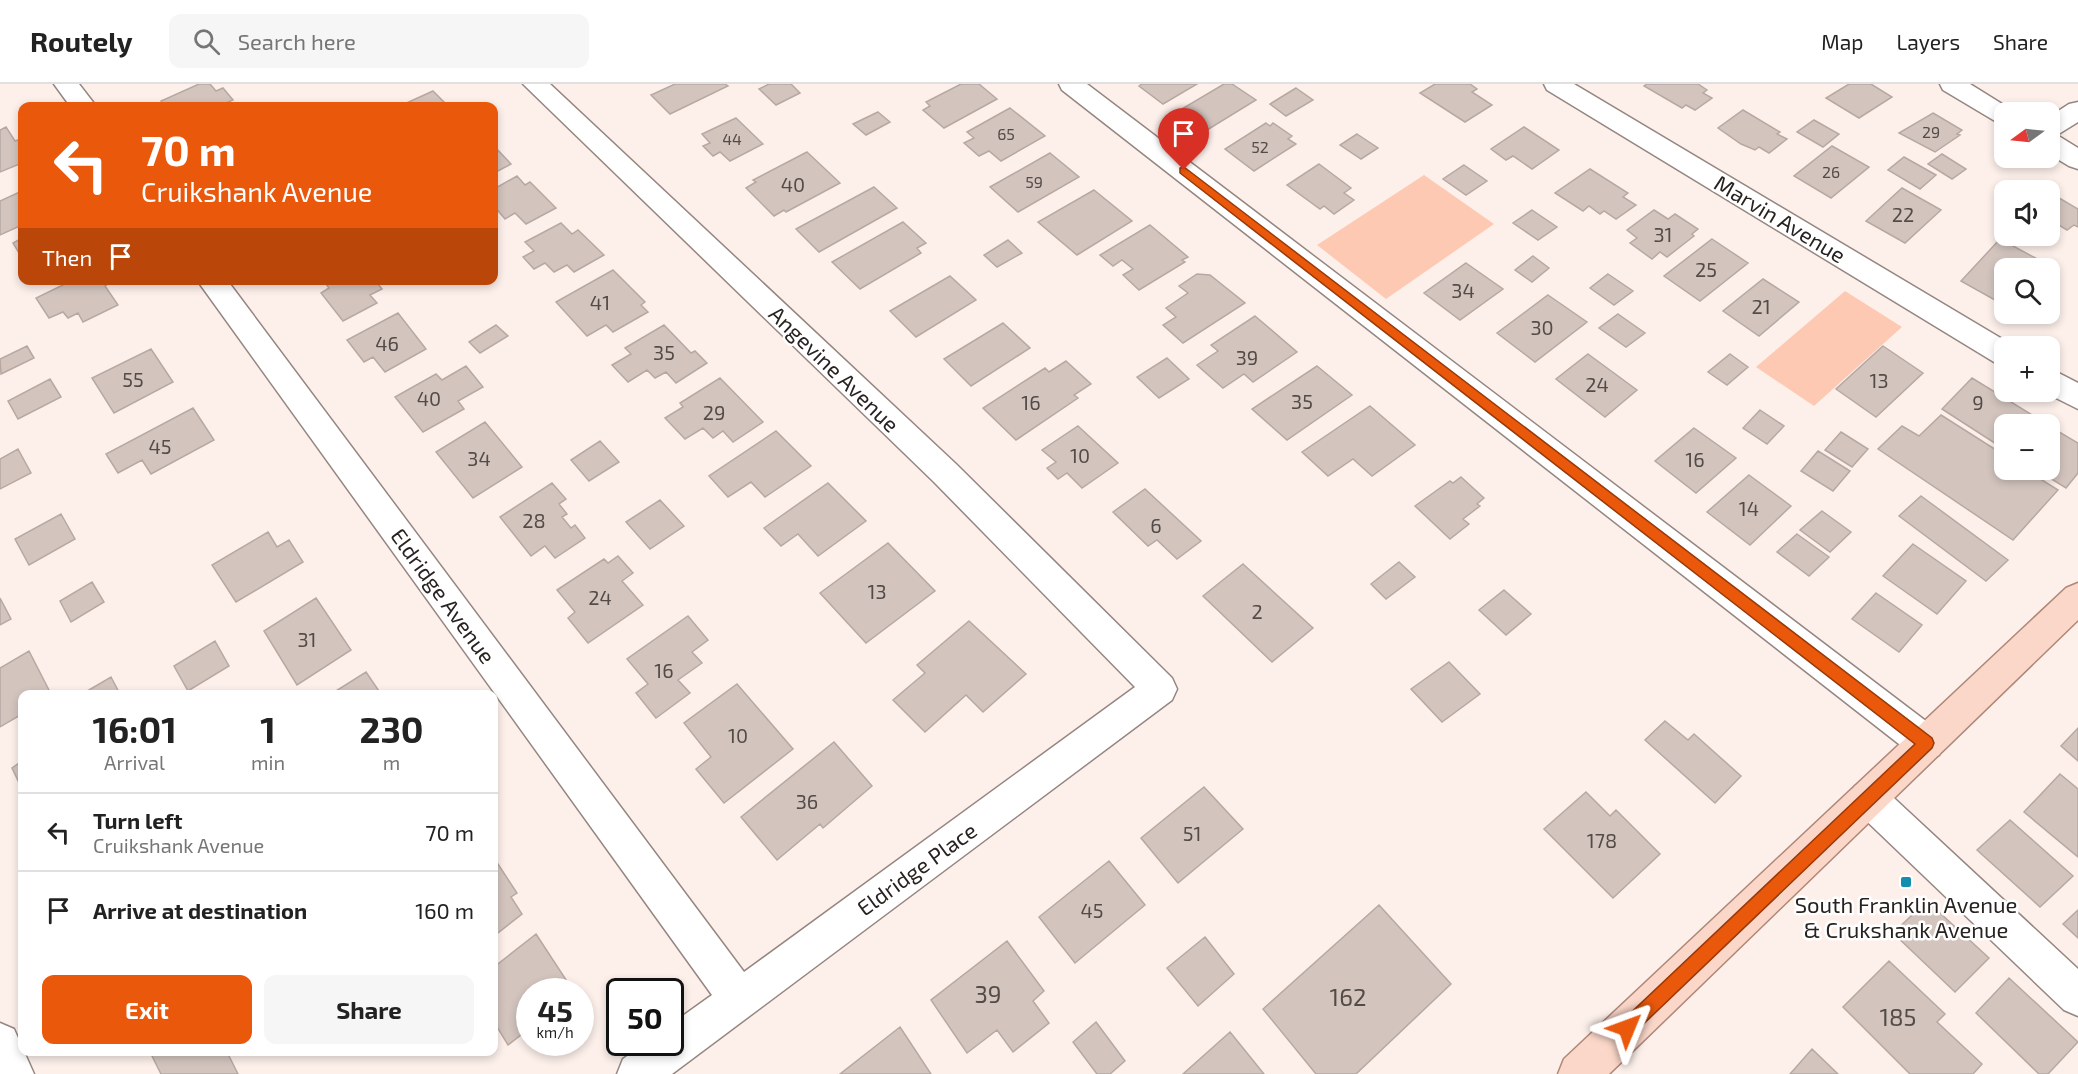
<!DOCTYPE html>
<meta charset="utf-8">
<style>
body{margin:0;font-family:"Exo 2",sans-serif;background:#f6f6f6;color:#222;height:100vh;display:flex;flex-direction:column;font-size:22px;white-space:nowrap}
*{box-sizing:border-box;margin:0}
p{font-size:20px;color:#767676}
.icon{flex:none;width:33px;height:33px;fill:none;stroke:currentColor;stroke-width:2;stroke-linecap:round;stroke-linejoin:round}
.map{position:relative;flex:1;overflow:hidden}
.sheet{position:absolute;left:18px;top:606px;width:480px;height:366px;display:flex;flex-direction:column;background:#fff;border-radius:12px;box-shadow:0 3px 9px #0003}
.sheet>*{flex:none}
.banner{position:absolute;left:18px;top:18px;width:480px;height:183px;border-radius:12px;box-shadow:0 3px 9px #0003;background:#ea580c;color:#fff;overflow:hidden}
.needle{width:39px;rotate:255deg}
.buttons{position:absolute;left:1994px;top:18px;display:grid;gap:12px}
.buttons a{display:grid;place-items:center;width:66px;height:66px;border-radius:12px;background:#fff;box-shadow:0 3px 9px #0003;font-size:30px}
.speed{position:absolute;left:516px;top:894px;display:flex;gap:12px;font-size:30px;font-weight:700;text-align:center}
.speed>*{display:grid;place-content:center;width:78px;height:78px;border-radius:50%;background:#fff;box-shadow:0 3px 9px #0003;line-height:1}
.speed small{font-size:15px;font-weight:400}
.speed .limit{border:3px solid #111;border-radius:9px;background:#fff;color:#111}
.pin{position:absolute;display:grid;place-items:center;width:51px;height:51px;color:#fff;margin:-62px -26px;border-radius:50% 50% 50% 0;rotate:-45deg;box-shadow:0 0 6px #0007}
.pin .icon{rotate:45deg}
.me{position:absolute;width:66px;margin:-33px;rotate:46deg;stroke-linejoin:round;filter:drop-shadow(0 0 4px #0008)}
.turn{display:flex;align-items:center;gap:21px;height:126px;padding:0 24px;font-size:27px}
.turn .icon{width:78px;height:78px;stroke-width:2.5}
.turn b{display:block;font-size:42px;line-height:51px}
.then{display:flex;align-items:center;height:57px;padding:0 24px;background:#0003;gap:12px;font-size:22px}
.eta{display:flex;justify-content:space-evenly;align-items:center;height:102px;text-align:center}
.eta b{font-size:36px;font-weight:700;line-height:42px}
.primary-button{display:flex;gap:12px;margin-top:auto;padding:12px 24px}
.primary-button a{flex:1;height:69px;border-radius:12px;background:#ea580c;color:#fff;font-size:24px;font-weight:700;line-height:69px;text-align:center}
.primary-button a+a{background:#f6f6f6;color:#222}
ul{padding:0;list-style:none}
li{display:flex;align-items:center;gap:18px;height:78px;padding:0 24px;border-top:2px solid #e0e0e0}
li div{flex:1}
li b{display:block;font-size:22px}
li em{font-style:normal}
header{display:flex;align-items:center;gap:36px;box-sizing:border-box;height:84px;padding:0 30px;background:#fff;border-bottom:2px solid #e0e0e0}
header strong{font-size:28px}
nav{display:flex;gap:33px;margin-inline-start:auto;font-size:21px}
.search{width:420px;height:54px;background:#f6f6f6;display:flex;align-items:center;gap:15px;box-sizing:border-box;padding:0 21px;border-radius:12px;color:#767676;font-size:22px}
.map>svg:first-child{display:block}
.green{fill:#fec9b3}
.building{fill:#d3c4be;stroke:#b7a8a2;stroke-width:1.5}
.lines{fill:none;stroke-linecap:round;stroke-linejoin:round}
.minor-casing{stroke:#958681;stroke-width:3}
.major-casing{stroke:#af8776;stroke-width:3}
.minor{fill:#fff;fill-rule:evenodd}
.major{fill:#fbd7c9;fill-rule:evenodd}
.route{fill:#ea580c;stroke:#983908;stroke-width:1.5}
.poi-dot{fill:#148daf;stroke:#fff;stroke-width:2}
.labels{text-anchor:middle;stroke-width:5;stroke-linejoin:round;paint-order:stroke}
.far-number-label{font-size:16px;fill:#534b48}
.number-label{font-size:20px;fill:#534b48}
.street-label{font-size:22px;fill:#282320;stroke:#fff}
.poi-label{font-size:22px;fill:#282320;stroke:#fff}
.near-number-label{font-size:24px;fill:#534b48}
</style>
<header>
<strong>Routely</strong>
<div class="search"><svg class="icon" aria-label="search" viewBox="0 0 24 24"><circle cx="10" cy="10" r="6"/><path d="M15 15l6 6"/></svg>Search here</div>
<nav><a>Map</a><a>Layers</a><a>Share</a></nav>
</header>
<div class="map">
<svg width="2078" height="990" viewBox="0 0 2078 990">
<rect width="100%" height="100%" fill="#fdf0eb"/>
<path class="green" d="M1424 91 1494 140 1386 215 1317 161Z
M1845 207 1902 243 1814 322 1756 283Z"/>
<path class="building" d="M199 0H210L216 7 223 4 233 16 226 19 229 22H165L161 17Z
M675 0H725L728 2 670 30 651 11Z
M769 0H791L800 9 776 21 759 5Z
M961 0H979L997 15 944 44 923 26 930 22 926 18Z
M1142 0H1197L1163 20 1139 2Z
M1224 0H1232L1256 16 1207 46 1180 26Z
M1435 0H1470L1477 5 1472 8 1492 21 1465 38 1420 9Z
M1647 0H1698L1707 6 1703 9 1712 14 1695 26 1686 21 1682 24 1644 2Z
M1849 0H1871L1892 13 1859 34 1826 14Z
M1296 4 1313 16 1286 32 1270 20Z
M433 7 448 22H400Z
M1010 24 1045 52 1001 77 989 67 979 72 964 59 974 54 967 48Z
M1743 26 1780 48 1777 50 1787 55 1769 69 1759 63 1755 66 1741 60 1718 44Z
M878 28 890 38 866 51 853 40Z
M1933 29 1962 46 1957 50 1960 51 1935 68 1899 49Z
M736 34 763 60 730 77 720 68 713 72 703 62 710 59 702 50Z
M1814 36 1839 50 1823 63 1797 48Z
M1266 39 1270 42 1273 39 1292 52 1288 55 1296 60 1254 87 1225 65Z
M6 43 15 57 18 56 22 62V79L0 88V46Z
M1524 43 1559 66 1532 85 1513 72 1506 76 1491 65Z
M1357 50 1378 64 1361 75 1340 61Z
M494 62 511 80 494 89Z
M1832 62 1869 83 1831 114 1794 92Z
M807 68 840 99 786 128 784 126 774 132 746 104 756 98 753 96Z
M1050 69 1079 93 1018 128 990 103Z
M1942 70 1966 85 1952 95 1928 80Z
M1904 73 1936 91 1920 105 1888 86Z
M1319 80 1351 104 1344 109 1354 116 1334 130 1324 122 1320 125 1287 101Z
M1464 81 1487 97 1466 111 1443 95Z
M1590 85 1628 109 1623 113 1636 121 1616 135 1604 127 1600 130 1589 122 1583 127 1555 109Z
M517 92 525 101 530 98 556 124 526 140 515 129 505 135 494 122V105Z
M874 103 897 124 819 168 796 145Z
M1902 104 1941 126 1905 159 1866 137Z
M1094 106 1132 137 1077 171 1038 138Z
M22 107V141L0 151V117Z
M2049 108 2078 125V143L2074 141 2067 146 2049 135Z
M1532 126 1557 143 1538 156 1513 139Z
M1654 126 1668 135 1675 130 1698 145 1692 150 1694 152 1667 173 1660 168 1652 175 1630 159 1637 154 1627 146Z
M903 138 926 159 917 164 921 169 860 205 832 178Z
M561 139 572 150 578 146 604 171 574 188 567 181 554 188 545 179 534 185 523 173 534 167 525 158Z
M1150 141 1188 173 1182 176 1185 178 1139 206 1123 191 1133 185 1122 176 1113 182 1100 171Z
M22 154V174L13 159Z
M1712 155 1748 179 1700 217 1664 192Z
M2000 155 2041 177 2034 184H2004L2002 220 1961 197Z
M1008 156 1022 169 997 183 984 171Z
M1533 172 1549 184 1532 198 1515 186Z
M1466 179 1503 205 1460 236 1424 209Z
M613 186 645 218 641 221 648 228 613 248 606 241 587 252 556 218Z
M1197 190 1210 191 1245 219 1183 259 1163 241 1176 233 1166 224 1188 209 1179 202Z
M1608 190 1633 207 1614 221 1590 204Z
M950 192 976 216 916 253 890 227Z
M1763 195 1799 218 1759 252 1723 227Z
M73 196H106L108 200 105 202 118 221 83 238 78 229 68 234 63 228 49 234 36 214Z
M323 196H375L382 205 370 211 377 219 343 237 321 209 329 204Z
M1548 211 1587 238 1535 278 1497 249Z
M398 229 426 265 385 288 373 273 364 278 347 256Z
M1618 230 1645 249 1626 263 1599 244Z
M1255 232 1297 268 1253 298 1244 290 1223 304 1197 281 1218 267 1211 261Z
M1003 239 1030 264 971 302 944 275Z
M496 241 508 252 480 269 469 258Z
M664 241 691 269 695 267 707 279 676 299 666 288 655 294 647 286 628 298 612 281 631 270 625 264Z
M27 262 34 274 1 290 0 275Z
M1883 262 1923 289 1876 333 1836 305Z
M151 265 173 298 114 329 92 294Z
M1588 270 1637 306 1605 333 1556 295Z
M1730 270 1748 283 1727 301 1708 288Z
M1167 274 1189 295 1159 314 1137 293Z
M1066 277 1091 300 1074 311 1078 314 1016 356 983 324 1045 284 1049 288Z
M466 282 483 303 458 317 464 325 423 348 395 313 436 290 442 296Z
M1317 282 1352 311 1287 356 1252 325Z
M720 294 763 338 733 358 723 347 713 354 703 344 685 355 665 334 683 323 680 319Z
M1972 294 2047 340H2004V365L1942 325Z
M50 295 61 313 18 335 8 317Z
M1370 322 1415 361 1372 392 1353 375 1328 392 1302 368Z
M193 324 214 356 151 390 142 376 118 389 106 370Z
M1760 326 1784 342 1767 360 1743 344Z
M1941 331 2004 371V386H2026L2058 406 2013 456 1878 365 1902 342 1919 352Z
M485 338 522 383 473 414 436 368Z
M1078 342 1118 379 1082 404 1067 389 1058 395 1047 384 1056 378 1042 366Z
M2049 342 2078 359V389L2066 404 2037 386H2049Z
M1694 344 1736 374 1696 409 1655 377Z
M776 347 811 382 765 413 751 398 728 413 709 392Z
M1841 348 1868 365 1852 383 1825 366Z
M600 357 619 378 589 397 571 376Z
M18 365 31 389 0 405V375Z
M1818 367 1850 387 1833 407 1801 387Z
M1749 391 1791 422 1750 461 1707 428Z
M1461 393 1484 414 1477 420 1480 422 1463 435 1469 440 1450 455 1415 422 1450 397 1453 399Z
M552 399 566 415 559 420 567 430 562 433 571 444 575 441 585 454 555 474 545 462 531 472 500 433Z
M828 399 866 437 818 472 798 450 781 462 764 444Z
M1145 405 1201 457 1177 475 1157 456 1148 462 1113 428Z
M1921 412 2008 476 1986 497 1899 432Z
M660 416 684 442 650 465 626 438Z
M1822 427 1851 448 1830 468 1800 446Z
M61 430 75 455 29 481 15 455Z
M268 448 277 463 289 456 303 478 236 518 212 481Z
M1797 450 1829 473 1809 492 1777 468Z
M888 459 935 507 866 559 820 509Z
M1913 460 1966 497 1937 530 1883 492Z
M618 472 633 489 622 497 643 521 588 559 568 534 575 528 557 506 604 475 608 479Z
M1399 478 1415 493 1386 515 1371 500Z
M1243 480 1313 544 1272 578 1203 512Z
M92 498 104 518 71 538 60 517Z
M1504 506 1531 530 1506 551 1479 526Z
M1876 509 1922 541 1899 568 1852 535Z
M0 514 11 535 0 541Z
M316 514 351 566 297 601 264 547Z
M688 532 708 556 692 568 702 579 678 596 690 609 656 634 636 609 648 600 627 575Z
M969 537 1026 590 983 628 966 611 925 648 893 616 925 589 917 581Z
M215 557 229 582 188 607 174 582Z
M29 567 51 610H22V630L0 643V584Z
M1449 578 1480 610 1442 638 1411 605Z
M366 588 381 610H331Z
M111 593 120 610H82Z
M737 600 793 665 724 719 696 685 711 673 684 639Z
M1665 637 1688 656 1694 650 1741 692 1715 719 1645 656Z
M2078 644V677L2061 662Z
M834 658 872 702 823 744 820 740 777 776 741 733Z
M22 677V705L12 684Z
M2060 690 2078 705V773L2024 728Z
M1204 703 1243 745 1178 799 1141 754Z
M1586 708 1610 732 1616 726 1660 770 1613 814 1544 745Z
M2010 736 2073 792 2040 823 1977 766Z
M494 774 517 809 511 813 522 830 494 852Z
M1109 777 1145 821 1075 879 1039 833Z
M1927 817 1989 874 1955 908 1893 849Z
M1379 821 1451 900 1356 990H1316L1263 925Z
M2078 826V854L2063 840Z
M536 850 574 908H530V944L508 961 494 938V883Z
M1205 853 1234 890 1198 922 1167 884Z
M1007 857 1044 907 1033 917 1049 939 1013 968 997 946 967 969 931 916Z
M1889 877 1945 930 1937 938 1982 980 1973 990H1910L1843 923Z
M2009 894 2078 958 2048 990H2039L1976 929Z
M1096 938 1125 977 1110 990H1097L1073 958Z
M900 943 931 990H840Z
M1230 948 1264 990H1183Z
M1812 965 1838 990H1790Z
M150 968H227L238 990H161Z"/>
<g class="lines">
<g class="minor-casing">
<path id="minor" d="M54 0H79L96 22H70Z
M523 0H550L956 380 1172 594 1177 605 1172 616 672 990H617L623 975 647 958H670V941L712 911 197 196H227L744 888 1135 603 934 398Z
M1059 0H1087L1939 647 1944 659 1939 671 1926 676 1913 671 1062 6Z
M1544 0H1574L2014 262H2004V281L1994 278 1547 6Z
M1940 0H1970L2015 28H2004V39L1995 37 1943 6Z
M2078 18V38L2057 51 2078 64V85L2069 82 2049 70V33L2069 20Z
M2049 284 2078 299V325L2044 308H2049Z
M1868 696 1881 702 2078 885V932L2064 926 1855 726 1850 714 1855 702Z
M0 939 14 945 34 990H0Z"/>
</g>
<g class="major-casing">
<path id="major" d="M2078 499V536L1609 990H1558L1564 975 2066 504Z"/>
</g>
<use href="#minor" class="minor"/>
<use href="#major" class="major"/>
</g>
<path class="route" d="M1184 83 1932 654 1934 659 1932 664 1633 950 1627 952 1621 950 1619 944 1621 938 1915 660 1180 89V84Z"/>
<rect class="poi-dot" x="1900" y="792" width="12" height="12" rx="3"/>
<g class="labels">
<g class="far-number-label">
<text x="1931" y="54">29</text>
<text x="1006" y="56">65</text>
<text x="732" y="61">44</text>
<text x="1260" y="69">52</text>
<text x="1831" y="94">26</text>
<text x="1034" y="104">59</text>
</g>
<g class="number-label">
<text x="793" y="108">40</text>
<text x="1903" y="138">22</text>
<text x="1663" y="158">31</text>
<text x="1706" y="193">25</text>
<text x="1463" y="214">34</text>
<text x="600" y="226">41</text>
<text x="1761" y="230">21</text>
<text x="1542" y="251">30</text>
<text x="387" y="267">46</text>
<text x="664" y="276">35</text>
<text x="1247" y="281">39</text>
<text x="133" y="303">55</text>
<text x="1879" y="304">13</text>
<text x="1597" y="308">24</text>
<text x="429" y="322">40</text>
<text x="1302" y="325">35</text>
<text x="1031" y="326">16</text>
<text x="1978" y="326">9</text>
<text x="714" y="336">29</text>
<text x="160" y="370">45</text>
<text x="1080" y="379">10</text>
<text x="479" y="382">34</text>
<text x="1695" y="383">16</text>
<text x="1749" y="432">14</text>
<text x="534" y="444">28</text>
<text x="1156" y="449">6</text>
<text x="877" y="515">13</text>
<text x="600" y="521">24</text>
<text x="1257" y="535">2</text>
<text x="307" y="563">31</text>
<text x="664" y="594">16</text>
<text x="738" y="659">10</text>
<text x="807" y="725">36</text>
<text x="1192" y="757">51</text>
<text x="1602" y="764">178</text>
<text x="1092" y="834">45</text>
</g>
<g class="street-label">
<text transform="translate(1780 135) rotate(31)" y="8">Marvin Avenue</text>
<text transform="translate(834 285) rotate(44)" y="8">Angevine Avenue</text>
<text transform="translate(443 512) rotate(54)" y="8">Eldridge Avenue</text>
<text transform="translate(917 785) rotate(-36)" y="8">Eldridge Place</text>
</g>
<g class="poi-label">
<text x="1906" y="829">South Franklin Avenue<tspan x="1906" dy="25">&amp; Crukshank Avenue</tspan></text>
</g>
<g class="near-number-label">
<text x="988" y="919">39</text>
<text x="1348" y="922">162</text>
<text x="1898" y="942">185</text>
</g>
</g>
</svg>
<div class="buttons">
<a><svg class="needle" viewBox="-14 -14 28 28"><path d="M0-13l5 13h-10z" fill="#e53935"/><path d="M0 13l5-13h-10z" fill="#767676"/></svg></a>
<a><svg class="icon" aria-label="sound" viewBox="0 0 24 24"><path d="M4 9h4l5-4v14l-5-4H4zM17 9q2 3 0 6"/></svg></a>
<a><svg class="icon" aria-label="search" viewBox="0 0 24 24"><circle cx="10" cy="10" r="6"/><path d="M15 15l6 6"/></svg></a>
<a>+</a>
<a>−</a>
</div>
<div class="speed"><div>45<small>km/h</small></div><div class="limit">50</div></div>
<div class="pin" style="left:1184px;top:86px;background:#d93025"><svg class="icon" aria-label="arrive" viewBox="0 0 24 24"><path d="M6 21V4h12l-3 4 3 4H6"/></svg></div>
<svg class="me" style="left:1627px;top:944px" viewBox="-20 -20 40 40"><path d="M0-17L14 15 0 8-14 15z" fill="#ea580c" stroke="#fff" stroke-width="4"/></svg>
<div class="banner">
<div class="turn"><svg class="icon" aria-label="left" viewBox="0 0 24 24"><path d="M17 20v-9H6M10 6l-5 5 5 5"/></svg><div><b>70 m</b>Cruikshank Avenue</div></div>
<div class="then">Then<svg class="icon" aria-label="arrive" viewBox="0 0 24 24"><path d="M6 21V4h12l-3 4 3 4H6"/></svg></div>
</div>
<section class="sheet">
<div class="eta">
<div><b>16:01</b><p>Arrival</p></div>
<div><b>1</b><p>min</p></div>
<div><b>230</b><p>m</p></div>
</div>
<ul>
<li><svg class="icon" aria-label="left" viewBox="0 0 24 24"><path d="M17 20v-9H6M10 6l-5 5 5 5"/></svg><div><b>Turn left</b><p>Cruikshank Avenue</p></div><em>70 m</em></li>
<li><svg class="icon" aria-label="arrive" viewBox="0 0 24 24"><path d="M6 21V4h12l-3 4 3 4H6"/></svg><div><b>Arrive at destination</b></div><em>160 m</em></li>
</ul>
<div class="primary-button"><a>Exit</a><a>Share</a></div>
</section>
</div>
